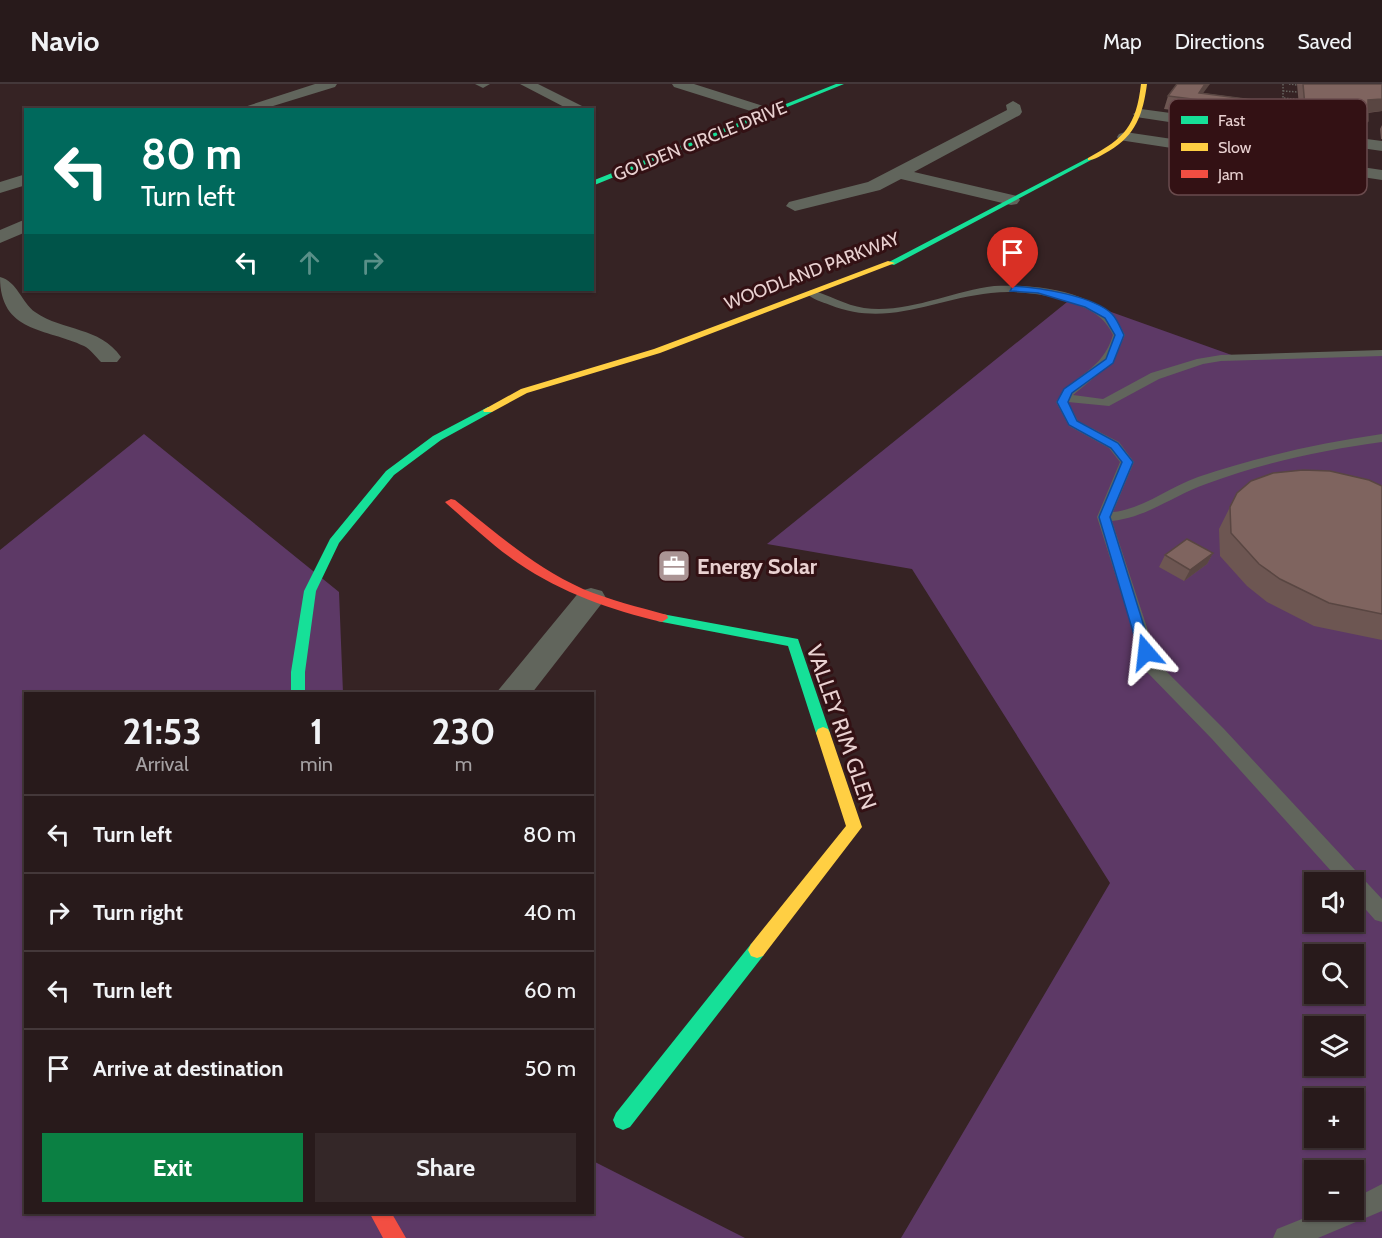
<!DOCTYPE html>
<meta charset="utf-8">
<style>
body{margin:0;font-family:Cabin,sans-serif;background:#342728;color:#f1f3f6;height:100vh;display:flex;flex-direction:column;font-size:22px;white-space:nowrap}
*{box-sizing:border-box;margin:0}
p{font-size:20px;color:#a5a1a3}
.icon{flex:none;width:33px;height:33px;fill:none;stroke:currentColor;stroke-width:2;stroke-linecap:round;stroke-linejoin:round}
.map{position:relative;flex:1;overflow:hidden}
.sheet{position:absolute;left:24px;top:608px;width:570px;height:522px;display:flex;flex-direction:column;background:#281a1b;border-radius:0px;box-shadow:0 2px 4px #0004,0 0 0 2px #44383a}
.sheet>*{flex:none}
.top-card{position:absolute;left:24px;top:24px;width:570px;height:183px;border-radius:0px;box-shadow:0 2px 4px #0004,0 0 0 2px #44383a;background:#00695c;color:#fff;overflow:hidden}
.buttons{position:absolute;left:1304px;top:788px;display:grid;gap:12px}
.buttons a{display:grid;place-items:center;width:60px;height:60px;border-radius:0px;background:#281a1b;box-shadow:0 2px 4px #0004,0 0 0 2px #44383a;font-size:30px}
.pin{position:absolute;display:grid;place-items:center;width:51px;height:51px;color:#fff;margin:-62px -26px;border-radius:50% 50% 50% 0;rotate:-45deg;box-shadow:0 0 6px #0007}
.pin .icon{rotate:45deg}
.me{position:absolute;width:66px;margin:-33px;rotate:343deg;stroke-linejoin:round;filter:drop-shadow(0 0 4px #0008)}
.turn{display:flex;align-items:center;gap:21px;height:126px;padding:0 18px;font-size:27px}
.turn .icon{width:78px;height:78px;stroke-width:2.5}
.turn b{display:block;font-size:42px;line-height:51px}
.lanes{display:flex;align-items:center;height:57px;padding:0 18px;background:#0003;justify-content:center;gap:30px;direction:ltr}
.lanes .off{opacity:.35}
.eta{display:flex;justify-content:space-evenly;align-items:center;height:102px;text-align:center}
.eta b{font-size:36px;font-weight:700;line-height:42px}
.primary-button{display:flex;gap:12px;margin-top:auto;padding:12px 18px}
.primary-button a{flex:1;height:69px;border-radius:0px;background:#0b8043;color:#fff;font-size:24px;font-weight:700;line-height:69px;text-align:center}
.primary-button a+a{background:#342728;color:#f1f3f6}
ul{padding:0;list-style:none}
li{display:flex;align-items:center;gap:18px;height:78px;padding:0 18px;border-top:2px solid #44383a}
li div{flex:1}
li b{display:block;font-size:22px}
li em{font-style:normal}
header{display:flex;align-items:center;gap:36px;box-sizing:border-box;height:84px;padding:0 30px;background:#281a1b;border-bottom:2px solid #44383a}
header strong{font-size:28px}
nav{display:flex;gap:33px;margin-inline-start:auto;font-size:21px}
.map>svg:first-child{display:block}
.green{fill:#5d3966;fill-rule:evenodd}
.lines{fill:none;stroke-linecap:round;stroke-linejoin:round}
.path{stroke:#65635e;stroke-width:1.5;stroke-dasharray:1.5 1.5;stroke-linecap:butt}
.lane{fill:#61655c;fill-rule:evenodd}
.street{fill:#61655c;fill-rule:evenodd}
.fast{fill:#16e098;fill-rule:evenodd}
.slow{fill:#ffcf43;fill-rule:evenodd}
.jam{fill:#f24e42;fill-rule:evenodd}
.wall{fill:#6d5652}
.shaded-wall{fill:#594642}
.building{fill:#7f645f;stroke:#594642;stroke-width:1.5}
.route{fill:#1a73e8;stroke:#114b97;stroke-width:1.5}
.labels{text-anchor:middle;stroke-width:6;stroke-linejoin:round;paint-order:stroke}
.far-street-label{font-size:18px;fill:#e9d1d1;stroke:#331114}
.poi-label{font-size:22px;font-weight:bold;fill:#e9d1d1;stroke:#331114;text-anchor:start}
.street-label{font-size:22px;fill:#e9d1d1;stroke:#331114}
.key{fill:#331114;stroke:#6a4b4d;stroke-width:1.5}
.key-label{font-size:16px;fill:#e9d1d1}
</style>
<header>
<strong>Navio</strong>
<nav><a>Map</a><a>Directions</a><a>Saved</a></nav>
</header>
<div class="map">
<svg width="1382" height="1154" viewBox="0 0 1382 1154">
<rect width="100%" height="100%" fill="#362324"/>
<path class="green" d="M1072 214 1240 274 1382 269V1154H901L1110 799 912 485 767 460ZM1314 798H1353V837H1314ZM1314 870H1353V909H1314ZM1314 942H1353V981H1314ZM1314 1014H1353V1053H1314ZM1314 1086H1353V1125H1314Z
M144 350 339 508 343 609H26V1128H592L593 1077 745 1154H0V466Z"/>
<g class="lines">
<path class="path" d="M1283 0V14L1301 16
M1289 0 1297 1
M1283 7 1298 8"/>
<path class="lane" d="M994 202C1037 200 1105 207 1125 251L1113 278 1073 311 1103 315 1151 289 1197 275 1221 271 1382 266V272L1221 277 1203 280 1159 295 1109 322 1068 318 1078 337 1119 358 1134 378 1113 428C1144 425 1169 403 1198 393 1258 373 1319 359 1382 350V358C1322 366 1263 379 1206 400 1174 411 1148 433 1112 437L1159 580 1224 645 1382 815V838L1375 836 1353 811V798H1341L1212 655 1146 587 1097 433 1120 378 1109 364 1069 342 1056 318C1075 288 1102 288 1113 251 1105 233 1090 225 1072 219 1046 210 1018 206 991 209 933 215 888 244 830 221 822 218 812 215 806 209L811 206C829 211 845 221 864 224 907 230 952 207 994 202Z
M1382 1100V1127L1318 1154H1273L1277 1145 1327 1125H1353V1115Z"/>
<path class="street" d="M315 0H337L335 3 260 26H235Z
M475 0H490L483 4Z
M520 0H538L590 26H570Z
M672 0H694L776 26 778 29 771 33 766 32 674 3Z
M1013 17 1020 21 1022 28 1020 31 914 88 1017 112 1020 116 1017 120 1011 121 901 95 880 106 795 127 786 122 789 118 868 98 1007 26 1006 21Z
M1141 25 1222 36 1230 41 1222 46 1136 33 1133 30Z
M1297 46 1382 57V67L1291 54 1289 51 1291 48Z
M1125 48 1382 86V96L1119 56 1117 53 1119 50Z
M26 90V101L0 109V98Z
M26 135V148L0 159V146Z
M0 193C17 197 22 219 35 228 64 248 99 242 121 273L117 278H101C96 273 90 265 84 262 46 244 0 249 0 193Z
M591 504 602 507 606 514 532 609H496L580 507Z"/>
<path class="fast" d="M836 0H844L592 102V97Z
M1088 74 1093 75 894 181 887 179Z
M488 323 492 324V328L441 356 394 391 339 459 316 507 305 588V609H291V588L304 507 330 455 386 387 433 352Z
M662 530 798 555 830 649 828 653H818L816 649 788 562 657 537 656 534Z
M757 858 763 860 766 866 763 872 630 1043 623 1046 616 1043 613 1036 616 1029 751 860Z"/>
<path class="slow" d="M1141 0H1147C1143 30 1136 51 1109 67 1102 71 1095 76 1088 76V74C1125 54 1136 42 1141 0Z
M888 177 895 179 660 269 527 309 492 328H484L483 326 521 305 654 265Z
M823 643 828 645 830 649 862 743 763 872 757 874 751 872 748 866 751 860 846 742 816 649 818 645Z"/>
<path class="jam" d="M451 415 455 416C496 449 534 483 583 505 610 516 638 523 667 531L668 534 662 538C611 526 562 509 518 479 493 462 470 440 447 420L445 418Z
M369 1128H391L406 1154H383Z"/>
</g>
<path class="wall" d="M1297 0H1382V27L1368 29V37L1362 50 1164 25 1168 12 1203 9 1299 22Z
M1382 41V55H1381L1380 45Z
M1174 43 1343 68 1339 77 1171 52Z
M1382 402V556L1314 542 1267 518 1247 502 1220 472 1219 445 1237 409Z
M1213 469 1207 480 1184 497 1159 483 1165 471Z"/>
<path class="shaded-wall" d="M1205 0H1210L1198 16 1199 9Z
M1382 15V27L1362 29 1368 16Z
M1213 469 1207 480 1184 497 1190 486Z"/>
<path class="building" d="M1177 0H1205L1199 9 1299 22H1305L1303 0H1382V15L1368 16V37L1168 12Z
M1303 386 1330 387 1369 396 1382 402V530L1329 519 1280 495 1259 480 1231 449 1230 423 1237 409 1251 397 1273 389Z
M1187 455 1213 469 1190 486 1165 471Z"/>
<path class="route" d="M1013 202C1038 203 1094 212 1112 230 1117 235 1121 245 1124 251L1113 279 1072 309 1068 318 1077 337 1118 359 1133 378 1110 433 1152 568 1150 572H1141L1139 568 1099 433 1122 378 1111 364 1069 341 1057 318 1064 305 1106 275 1115 251 1105 234 1085 223 1038 209 1010 207Z"/>
<defs>
<g id="office-square" transform="scale(1.725)"><rect x="-9" y="-9" width="18" height="18" rx="4" fill="#aa9494" stroke="#331114"/><path d="M-6-3h4V-5.5h4V-3h4V5H-6ZM-1-4.5V-3h2v-1.5ZM-6 0V1H6V0Z" fill="#fff"/></g>
</defs>
<g fill-rule="evenodd">
<use href="#office-square" x="674" y="482"/>
</g>
<g class="labels">
<g class="far-street-label">
<text transform="translate(700 57) rotate(-22)" y="6">GOLDEN CIRCLE DRIVE</text>
<text transform="translate(812 187) rotate(-21)" y="6">WOODLAND PARKWAY</text>
</g>
<g class="poi-label">
<text x="697" y="490">Energy Solar</text>
</g>
<g class="street-label">
<text transform="translate(842 643) rotate(71)" y="8">VALLEY RIM GLEN</text>
</g>
</g>
<rect x="1169" y="15" width="198" height="96" rx="9" class="key"/>
<rect x="1181" y="32" width="27" height="8" fill="#16e098"/>
<rect x="1181" y="59" width="27" height="8" fill="#ffcf43"/>
<rect x="1181" y="86" width="27" height="8" fill="#f24e42"/>
<g class="key-label">
<text x="1218" y="42">Fast</text>
<text x="1218" y="69">Slow</text>
<text x="1218" y="96">Jam</text>
</g>
</svg>
<div class="buttons">
<a><svg class="icon" aria-label="sound" viewBox="0 0 24 24"><path d="M4 9h4l5-4v14l-5-4H4zM17 9q2 3 0 6"/></svg></a>
<a><svg class="icon" aria-label="search" viewBox="0 0 24 24"><circle cx="10" cy="10" r="6"/><path d="M15 15l6 6"/></svg></a>
<a><svg class="icon" aria-label="layers" viewBox="0 0 24 24"><path d="M12 4l9 5-9 5-9-5zM3 14l9 5 9-5"/></svg></a>
<a>+</a>
<a>−</a>
</div>
<div class="pin" style="left:1013px;top:205px;background:#d93025"><svg class="icon" aria-label="arrive" viewBox="0 0 24 24"><path d="M6 21V4h12l-3 4 3 4H6"/></svg></div>
<svg class="me" style="left:1146px;top:568px" viewBox="-20 -20 40 40"><path d="M0-17L14 15 0 8-14 15z" fill="#1a73e8" stroke="#fff" stroke-width="4"/></svg>
<div class="top-card">
<div class="turn"><svg class="icon" aria-label="left" viewBox="0 0 24 24"><path d="M17 20v-9H6M10 6l-5 5 5 5"/></svg><div><b>80 m</b>Turn left</div></div>
<div class="lanes"><svg class="icon" aria-label="left" viewBox="0 0 24 24"><path d="M17 20v-9H6M10 6l-5 5 5 5"/></svg><svg class="icon off" aria-label="ahead" viewBox="0 0 24 24"><path d="M12 20V5M6 11l6-6 6 6"/></svg><svg class="icon off" aria-label="right" viewBox="0 0 24 24"><path d="M7 20v-9h11M14 6l5 5-5 5"/></svg></div>
</div>
<section class="sheet">
<div class="eta">
<div><b>21:53</b><p>Arrival</p></div>
<div><b>1</b><p>min</p></div>
<div><b>230</b><p>m</p></div>
</div>
<ul>
<li><svg class="icon" aria-label="left" viewBox="0 0 24 24"><path d="M17 20v-9H6M10 6l-5 5 5 5"/></svg><div><b>Turn left</b></div><em>80 m</em></li>
<li><svg class="icon" aria-label="right" viewBox="0 0 24 24"><path d="M7 20v-9h11M14 6l5 5-5 5"/></svg><div><b>Turn right</b></div><em>40 m</em></li>
<li><svg class="icon" aria-label="left" viewBox="0 0 24 24"><path d="M17 20v-9H6M10 6l-5 5 5 5"/></svg><div><b>Turn left</b></div><em>60 m</em></li>
<li><svg class="icon" aria-label="arrive" viewBox="0 0 24 24"><path d="M6 21V4h12l-3 4 3 4H6"/></svg><div><b>Arrive at destination</b></div><em>50 m</em></li>
</ul>
<div class="primary-button"><a>Exit</a><a>Share</a></div>
</section>
</div>
